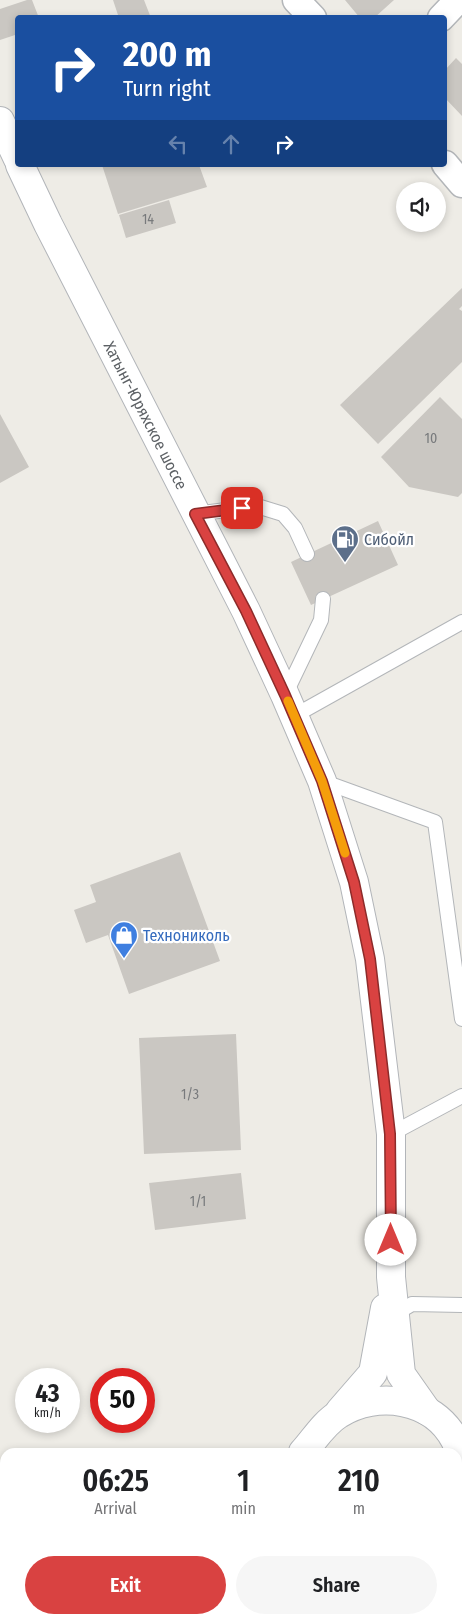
<!DOCTYPE html>
<meta charset="utf-8">
<style>
body{margin:0;font-family:"Fira Sans Condensed",sans-serif;background:#f6f6f6;color:#202124;height:100vh;display:flex;flex-direction:column;font-size:19px;white-space:nowrap}
*{box-sizing:border-box;margin:0}
p{font-size:16px;color:#757577}
.icon{flex:none;width:28px;height:28px;fill:none;stroke:currentColor;stroke-width:2;stroke-linecap:round;stroke-linejoin:round}
.map{position:relative;flex:1;overflow:hidden}
.panel{position:absolute;left:0px;top:1448px;width:462px;height:176px;display:flex;flex-direction:column;background:#fff;border-radius:15px 15px 0 0;box-shadow:0 2px 8px #0003}
.panel>*{flex:none}
.hud{position:absolute;left:15px;top:15px;width:432px;height:152px;border-radius:5px;box-shadow:0 2px 8px #0003;background:#1a4fa0;color:#fff;overflow:hidden}
.controls{position:absolute;left:396px;top:182px;display:grid;gap:10px}
.controls a{display:grid;place-items:center;width:50px;height:50px;border-radius:50%;background:#fff;box-shadow:0 2px 8px #0003;font-size:25px}
.speed{position:absolute;left:15px;top:1368px;display:flex;gap:10px;font-size:25px;font-weight:700;text-align:center}
.speed>*{display:grid;place-content:center;width:65px;height:65px;border-radius:50%;background:#fff;box-shadow:0 2px 8px #0003;line-height:1}
.speed small{font-size:12px;font-weight:400}
.speed .limit{border:8px solid #d22;background:#fff;color:#111}
.pin{position:absolute;display:grid;place-items:center;width:42px;height:42px;color:#fff;margin:-21px;border-radius:10px;box-shadow:0 2px 8px #0006}
.me{position:absolute;width:55px;margin:-28px;rotate:0deg;stroke-linejoin:round;filter:drop-shadow(0 0 4px #0008)}
.turn{display:flex;align-items:center;gap:18px;height:105px;padding:0 25px;font-size:22px}
.turn .icon{width:65px;height:65px;stroke-width:2.5}
.turn b{display:block;font-size:35px;line-height:42px}
.lanes{display:flex;align-items:center;height:48px;padding:0 25px;background:#0003;justify-content:center;gap:25px;direction:ltr}
.lanes .off{opacity:.35}
.eta{display:flex;justify-content:space-evenly;align-items:center;height:85px;text-align:center}
.eta b{font-size:30px;font-weight:600;line-height:35px}
.button{display:flex;gap:10px;margin-top:auto;padding:10px 25px}
.button a{flex:1;height:58px;border-radius:30px;background:#d94241;color:#fff;font-size:20px;font-weight:600;line-height:58px;text-align:center}
.button a+a{background:#f6f6f6;color:#202124}
.map>svg:first-child{display:block}
.building{fill:#cac7c2}
.lines{fill:none;stroke-linecap:round;stroke-linejoin:round}
.lane-casing{stroke:#b3b6b9;stroke-width:16}
.street-casing{stroke:#b3b6b9;stroke-width:29}
.secondary-casing{stroke:#b2b5b9;stroke-width:30}
.lane{stroke:#fff;stroke-width:14}
.street{stroke:#fff;stroke-width:26}
.secondary{stroke:#fff;stroke-width:28}
.route-casing{stroke:#8d2b2a;stroke-width:12}
.route{stroke:#d94241;stroke-width:9}
.slow{stroke:#f59e0b;stroke-width:9}
.labels{text-anchor:middle;stroke-width:4.5;stroke-linejoin:round;paint-order:stroke}
.number-label{font-size:14px;fill:#787a7c}
.street-label{font-size:16px;fill:#5d6165;stroke:#fff}
.service-label{font-size:16px;fill:#4e5e75;stroke:#fff;text-anchor:start}
.shop-label{font-size:16px;fill:#366cbe;stroke:#fff;text-anchor:start}
</style>
<div class="map">
<svg width="462" height="1623" viewBox="0 0 462 1623">
<rect width="100%" height="100%" fill="#eeece6"/>
<path class="building" d="M27 0H32L39 18H18V34L0 40V9Z
M113 0H144L151 18H119Z
M345 0H394L374 18H360Z
M456 58 462 64V116L445 98V70Z
M102 165H199L207 187 118 214Z
M169 200 176 223 126 238 119 215Z
M462 288V306L459 309 462 311V362L378 444 340 405Z
M440 397 462 419V493L458 497 409 487 381 457Z
M0 414 29 467 0 483Z
M378 521 398 565 311 605 291 562Z
M180 852 220 961 129 994 108 935 86 943 74 910 96 902 90 885Z
M236 1034 241 1150 144 1154 139 1038Z
M241 1173 246 1219 155 1230 149 1183Z"/>
<g class="lines">
<g class="lane-casing">
<path id="lane" d="M195 514 257 506 283 514 295 528 307 554
M285 695 321 620 323 599
M294 716 462 622
M322 781 435 822 462 1019
M391 1134 462 1096
M395 1314 412 1304 462 1305"/>
</g>
<g class="street-casing">
<path id="street" d="M296 0 313 18
M441 18 458 0
M445 164 462 184"/>
</g>
<g class="secondary-casing">
<g id="secondary">
<path d="M0 121 18 159"/>
<path id="s1" d="M20 165 48 224 246 611 285 695 322 781 354 882 370 959 391 1134V1277L401 1374 427 1411"/>
<path d="M340 1411 373 1373 385 1308"/>
<path d="M303 1452C314 1440 324 1423 339 1414 377 1390 433 1398 455 1440 458 1446 460 1452 462 1458"/>
<path d="M458 1515 462 1501"/>
<path d="M0 1528 5 1527"/>
<path d="M383 1619 384 1623"/>
</g>
</g>
<use href="#lane" class="lane"/>
<use href="#street" class="street"/>
<use href="#secondary" class="secondary"/>
</g>
<g class="lines">
<g class="route-casing">
<path id="route" d="M242 508 195 514 246 611 285 695 322 781 354 882 370 959 390 1134 391 1240"/>
</g>
<use href="#route" class="route"/>
<path class="slow" d="M288 701 322 781 345 853"/>
</g>
<defs>
<g id="fuel-pin" transform="scale(1.4375)"><path d="M0 17L-7.5 6A9.5 9.5 0 1 1 7.5 6Z" fill="#5c6f8a" stroke="#fff"/><path d="M-5.5-6h7V0h2V4h1.3V-2.5L3-4.5l.8-.8L6-3V5H2.5V1h-1V6h-7ZM-4.2-4.7v3.2H.2V-4.7Z" fill="#fff"/></g>
<g id="shop-pin" transform="scale(1.4375)"><path d="M0 17L-7.5 6A9.5 9.5 0 1 1 7.5 6Z" fill="#3f7fe0" stroke="#fff"/><path d="M-5-2.5h2.3a2.7 3.5 0 0 1 5.4 0H5L5.5 6h-11ZM-1.5-2.5h3a1.5 2.3 0 0 0-3 0Z" fill="#fff"/></g>
</defs>
<g fill-rule="evenodd">
<use href="#fuel-pin" x="345" y="539"/>
<use href="#shop-pin" x="124" y="935"/>
</g>
<g class="labels">
<g class="number-label">
<text x="148" y="224">14</text>
<text x="431" y="443">10</text>
<text x="190" y="1099">1/3</text>
<text x="198" y="1206">1/1</text>
</g>
<g class="street-label">
<text dy="6" stroke="none"><textPath href="#s1" startOffset="280">Хатынг-Юряхское шоссе</textPath></text>
</g>
<g class="service-label">
<text x="364" y="545">Сибойл</text>
</g>
<g class="shop-label">
<text x="143" y="941">Технониколь</text>
</g>
</g>
</svg>
<div class="controls">
<a><svg class="icon" aria-label="sound" viewBox="0 0 24 24"><path d="M4 9h4l5-4v14l-5-4H4zM17 9q2 3 0 6"/></svg></a>
</div>
<div class="speed"><div>43<small>km/h</small></div><div class="limit">50</div></div>
<div class="pin" style="left:242px;top:508px;background:#d93025"><svg class="icon" aria-label="arrive" viewBox="0 0 24 24"><path d="M6 21V4h12l-3 4 3 4H6"/></svg></div>
<svg class="me" style="left:391px;top:1240px" viewBox="-20 -20 40 40"><circle r="19" fill="#fff"/><path d="M0-13L10 11 0 6-10 11z" fill="#d94241"/></svg>
<div class="hud">
<div class="turn"><svg class="icon" aria-label="right" viewBox="0 0 24 24"><path d="M7 20v-9h11M14 6l5 5-5 5"/></svg><div><b>200 m</b>Turn right</div></div>
<div class="lanes"><svg class="icon off" aria-label="left" viewBox="0 0 24 24"><path d="M17 20v-9H6M10 6l-5 5 5 5"/></svg><svg class="icon off" aria-label="ahead" viewBox="0 0 24 24"><path d="M12 20V5M6 11l6-6 6 6"/></svg><svg class="icon" aria-label="right" viewBox="0 0 24 24"><path d="M7 20v-9h11M14 6l5 5-5 5"/></svg></div>
</div>
<section class="panel">
<div class="eta">
<div><b>06:25</b><p>Arrival</p></div>
<div><b>1</b><p>min</p></div>
<div><b>210</b><p>m</p></div>
</div>
<div class="button"><a>Exit</a><a>Share</a></div>
</section>
</div>
